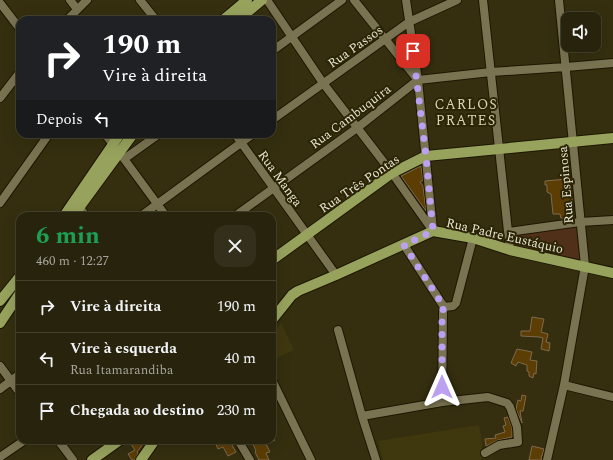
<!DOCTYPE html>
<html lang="pt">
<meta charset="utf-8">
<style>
body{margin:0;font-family:Spectral,serif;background:#342f1a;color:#f1f3f6;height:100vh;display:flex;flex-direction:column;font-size:15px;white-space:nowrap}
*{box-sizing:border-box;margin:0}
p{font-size:13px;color:#a5a49d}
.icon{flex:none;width:22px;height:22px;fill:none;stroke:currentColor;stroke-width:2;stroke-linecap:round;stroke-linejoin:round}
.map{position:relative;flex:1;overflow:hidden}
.panel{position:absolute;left:16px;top:212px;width:260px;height:232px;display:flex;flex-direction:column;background:#28230c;border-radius:12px;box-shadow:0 4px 16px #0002,0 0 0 1px #44402d}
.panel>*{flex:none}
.top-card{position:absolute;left:16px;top:16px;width:260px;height:122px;border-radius:12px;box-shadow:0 4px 16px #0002,0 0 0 1px #44402d;background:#202124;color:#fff;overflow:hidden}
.tools{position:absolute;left:561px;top:12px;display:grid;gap:8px}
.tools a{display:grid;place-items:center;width:40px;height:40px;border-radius:8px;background:#28230c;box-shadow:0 4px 16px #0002,0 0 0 1px #44402d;font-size:20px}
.pin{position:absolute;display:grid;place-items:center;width:34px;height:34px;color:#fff;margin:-17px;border-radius:8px;box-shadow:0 2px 6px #0006}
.me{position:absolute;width:44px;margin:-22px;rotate:0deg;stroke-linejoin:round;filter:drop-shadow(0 0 3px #0008)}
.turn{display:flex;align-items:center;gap:14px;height:84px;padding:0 20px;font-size:18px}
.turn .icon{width:52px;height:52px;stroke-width:2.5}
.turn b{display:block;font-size:28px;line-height:34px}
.then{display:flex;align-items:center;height:38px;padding:0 20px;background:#0003;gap:8px;font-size:15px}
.round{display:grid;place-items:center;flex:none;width:42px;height:42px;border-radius:12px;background:#342f1a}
.summary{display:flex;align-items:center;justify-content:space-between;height:68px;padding:0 20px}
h1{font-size:24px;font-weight:700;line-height:30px;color:#1e9e55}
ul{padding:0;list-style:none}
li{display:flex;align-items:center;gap:12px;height:52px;padding:0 20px;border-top:1px solid #44402d}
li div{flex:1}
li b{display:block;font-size:15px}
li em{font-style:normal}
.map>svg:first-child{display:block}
.built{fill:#3f370e}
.green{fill:#513019}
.building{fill:#5c3d04;stroke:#7e6a4e}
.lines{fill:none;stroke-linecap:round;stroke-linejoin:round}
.minor-casing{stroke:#1d1700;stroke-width:10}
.major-casing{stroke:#1d1700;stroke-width:12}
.minor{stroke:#7a7352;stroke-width:8}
.major{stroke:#97a25d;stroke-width:10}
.route{stroke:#bca0f2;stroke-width:7;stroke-dasharray:0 12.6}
.labels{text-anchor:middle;stroke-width:4;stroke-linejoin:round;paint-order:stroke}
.street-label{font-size:13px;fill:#e8e4d2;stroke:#2b2505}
.neighbourhood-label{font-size:14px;letter-spacing:1px;fill:#dbd4b0;stroke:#2b2505}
</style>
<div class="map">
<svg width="613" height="460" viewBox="0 0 613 460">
<rect width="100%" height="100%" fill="#352f10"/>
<path class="built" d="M281 323 294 350 272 360V337Z
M479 425 482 442V460H383L378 441Z"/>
<path class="green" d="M580 222 585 266 510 250 508 232Z"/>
<path class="building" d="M421 166 423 180 420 182 423 186 426 211 401 176Z
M567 179 569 182 571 183 573 212 567 213V218L564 219 561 218 560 214H553L551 194 547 192V185H545V181Z
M532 317 544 319 541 332 548 334 546 342 550 343 549 351 541 349 543 338 539 337 521 336V331H530Z
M517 349 532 352 530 360 537 361 536 374 534 373 533 378 529 376V372L527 371V365L518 362 516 366 511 363Z
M522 395 526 396 523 411H520L522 423 516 409 518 400 521 401Z
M508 417 512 428V437L498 440 486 446 485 439 496 438 495 435 505 432 503 426 506 425 504 418Z
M128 440H146L137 452 138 453 135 460H132L128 454 135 450Z
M219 440H229L236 452 228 456 223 447 218 449 215 442Z
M260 440H275L266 444 270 452 266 453 269 460H259L255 452 256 451 253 444Z
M532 446 544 449 542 456H541L542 460H529Z"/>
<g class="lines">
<g class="minor-casing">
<path id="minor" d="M70 0 77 9
M140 0 156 20
M267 0 323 83 392 173 433 231
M354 0 417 79
M406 0 418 80 433 230
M483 0 510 250
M0 3 20 29
M67 20 87 0
M272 51 342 0
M0 98 20 72
M272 120 409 22 457 0
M105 134 119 152 166 216
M235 134 336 275
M124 159 159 134
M0 203 49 134
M79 207 86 216
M141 216 253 134
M235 216 357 128 418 80 491 72 566 67 613 63
M508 232 580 222 613 220
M404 245 444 307 443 312 442 402
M444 307 453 306 456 303 473 238
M338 330 362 416 376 460
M0 366 20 393
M272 380 311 460
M564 385 613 397
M0 389 20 374
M362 416 442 402 488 397 507 403 510 407 517 427 518 442 499 445 485 453
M58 440 73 460
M238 440 250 460
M0 457 25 440
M547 460 564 385 585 266 559 0"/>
</g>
<g class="major-casing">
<path id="major" d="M223 20 247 0
M238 20 262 0
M64 216 120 134
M73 216 133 134
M272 260 392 173 426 156 613 138
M0 301 20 276
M272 320 292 295 298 291 336 275 433 231 473 238 510 250 613 273
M0 323 20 293
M92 460 120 440
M141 460 155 440"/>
</g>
<use href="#minor" class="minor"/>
<use href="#major" class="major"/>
</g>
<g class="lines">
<path class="route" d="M413 51 426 156 433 231 404 245 444 307 442 312V387"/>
</g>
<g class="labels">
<g class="street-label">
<text transform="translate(355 46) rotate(-35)" y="5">Rua Passos</text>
<text transform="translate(350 116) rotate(-37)" y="5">Rua Cambuquira</text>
<text transform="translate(281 178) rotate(54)" y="5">Rua Manga</text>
<text transform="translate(359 183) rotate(-34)" y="5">Rua Três Pontas</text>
<text transform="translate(565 185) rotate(-95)" y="5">Rua Espinosa</text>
<text transform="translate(505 235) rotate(13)" y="5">Rua Padre Eustáquio</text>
</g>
<g class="neighbourhood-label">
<text x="466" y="109">CARLOS<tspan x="466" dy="16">PRATES</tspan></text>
</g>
</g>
</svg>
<div class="tools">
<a><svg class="icon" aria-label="sound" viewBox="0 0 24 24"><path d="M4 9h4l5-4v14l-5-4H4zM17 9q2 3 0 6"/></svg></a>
</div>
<div class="pin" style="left:413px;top:51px;background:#d93025"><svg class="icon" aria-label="arrive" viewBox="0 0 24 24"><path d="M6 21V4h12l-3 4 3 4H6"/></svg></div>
<svg class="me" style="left:442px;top:387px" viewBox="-20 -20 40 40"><path d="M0-17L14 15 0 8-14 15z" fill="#bca0f2" stroke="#fff" stroke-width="4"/></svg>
<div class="top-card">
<div class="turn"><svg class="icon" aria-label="right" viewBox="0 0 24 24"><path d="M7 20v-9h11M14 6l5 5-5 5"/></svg><div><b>190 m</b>Vire à direita</div></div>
<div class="then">Depois<svg class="icon" aria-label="left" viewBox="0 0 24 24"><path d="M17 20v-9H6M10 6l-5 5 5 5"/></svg></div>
</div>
<section class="panel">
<div class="summary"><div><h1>6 min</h1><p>460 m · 12:27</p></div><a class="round"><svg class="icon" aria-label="close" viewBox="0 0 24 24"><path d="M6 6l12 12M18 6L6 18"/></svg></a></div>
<ul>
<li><svg class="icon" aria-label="right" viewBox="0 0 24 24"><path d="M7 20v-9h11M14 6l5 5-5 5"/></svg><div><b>Vire à direita</b></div><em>190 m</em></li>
<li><svg class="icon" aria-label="left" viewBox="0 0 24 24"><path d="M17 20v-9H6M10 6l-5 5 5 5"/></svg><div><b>Vire à esquerda</b><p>Rua Itamarandiba</p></div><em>40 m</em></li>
<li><svg class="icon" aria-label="arrive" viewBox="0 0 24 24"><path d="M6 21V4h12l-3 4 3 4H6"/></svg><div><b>Chegada ao destino</b></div><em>230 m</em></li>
</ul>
</section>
</div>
